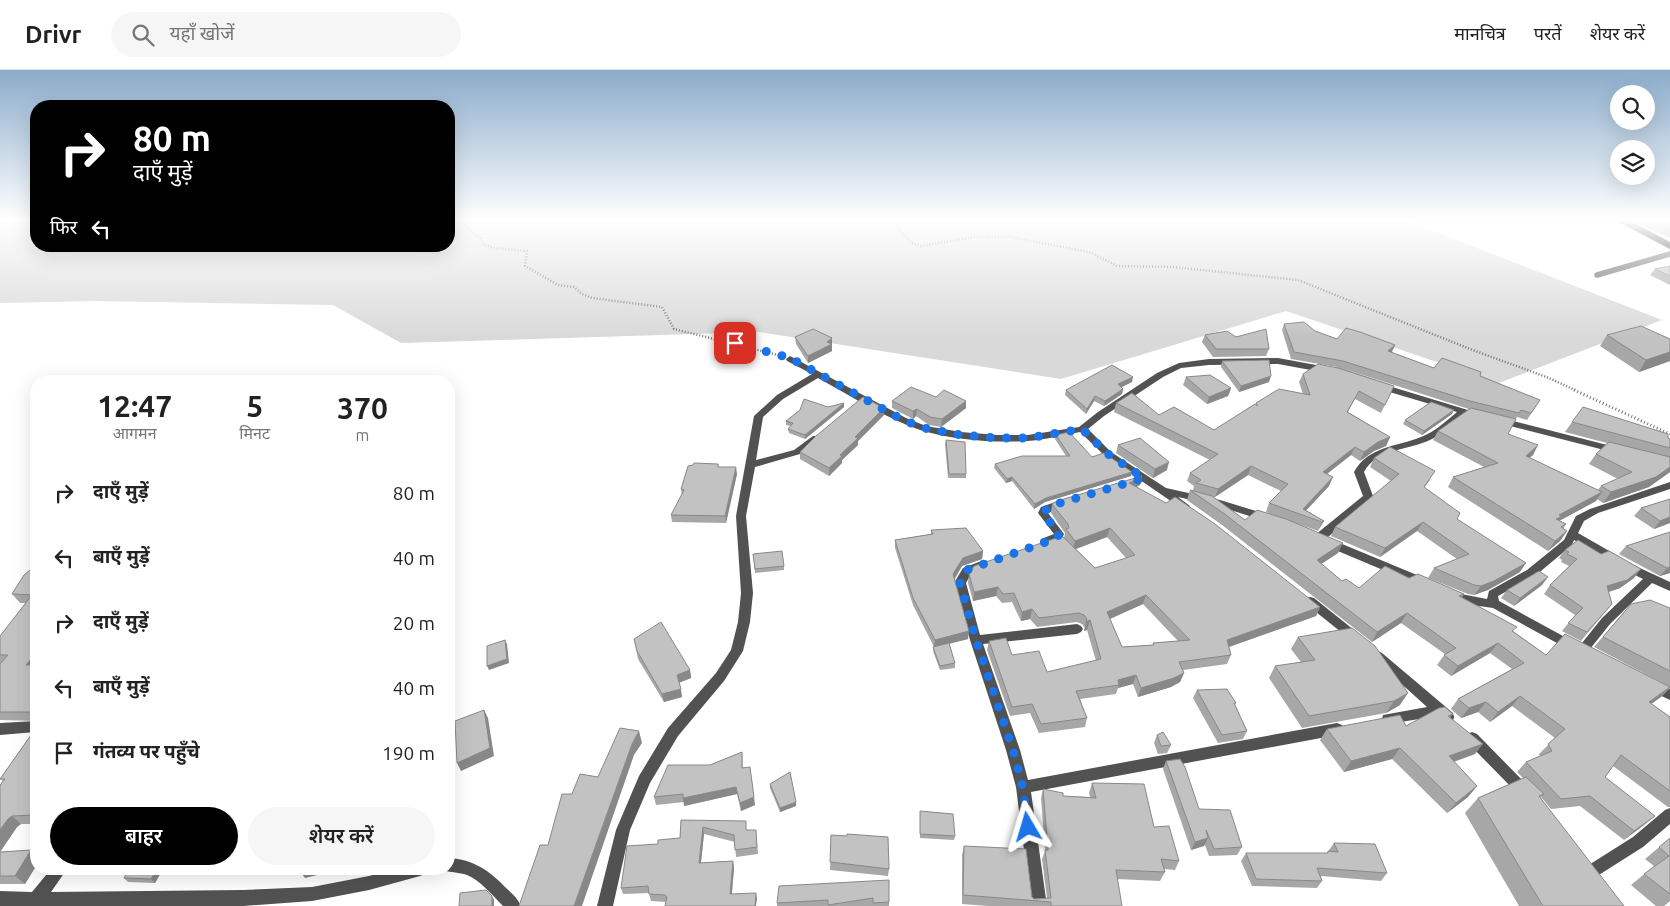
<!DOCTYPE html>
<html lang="hi">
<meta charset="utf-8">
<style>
body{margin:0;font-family:Ubuntu,"Noto Sans Devanagari",sans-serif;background:#f6f6f6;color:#222;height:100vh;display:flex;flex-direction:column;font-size:19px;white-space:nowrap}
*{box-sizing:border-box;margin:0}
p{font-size:16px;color:#767676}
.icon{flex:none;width:28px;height:28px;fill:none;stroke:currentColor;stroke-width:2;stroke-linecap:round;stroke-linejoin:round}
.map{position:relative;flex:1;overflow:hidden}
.sheet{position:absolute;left:30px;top:305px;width:425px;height:500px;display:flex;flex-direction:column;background:#fff;border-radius:20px;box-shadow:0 5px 20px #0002}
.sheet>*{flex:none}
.banner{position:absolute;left:30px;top:30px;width:425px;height:152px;border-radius:20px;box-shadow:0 5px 20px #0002;background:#000;color:#fff;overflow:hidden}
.buttons{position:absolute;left:1610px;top:15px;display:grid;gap:10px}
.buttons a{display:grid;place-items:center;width:45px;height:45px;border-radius:50%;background:#fff;box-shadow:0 5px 20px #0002;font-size:25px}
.pin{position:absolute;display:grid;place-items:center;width:42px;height:42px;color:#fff;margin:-21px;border-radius:10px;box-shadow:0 2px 8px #0006}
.me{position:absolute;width:55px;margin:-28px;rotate:353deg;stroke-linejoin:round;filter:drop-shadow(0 0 4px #0008)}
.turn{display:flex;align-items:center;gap:18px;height:105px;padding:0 20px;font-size:22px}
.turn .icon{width:65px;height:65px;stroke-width:2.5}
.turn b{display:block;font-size:35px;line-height:42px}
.then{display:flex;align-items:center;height:48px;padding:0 20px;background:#0003;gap:10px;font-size:19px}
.eta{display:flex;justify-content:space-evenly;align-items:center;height:85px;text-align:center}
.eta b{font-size:30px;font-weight:600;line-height:35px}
.primary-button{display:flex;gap:10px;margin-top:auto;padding:10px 20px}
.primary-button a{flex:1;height:58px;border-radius:30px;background:#000;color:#fff;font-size:20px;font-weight:600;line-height:58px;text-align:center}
.primary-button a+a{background:#f6f6f6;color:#222}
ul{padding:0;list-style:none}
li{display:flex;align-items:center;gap:15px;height:65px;padding:0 20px}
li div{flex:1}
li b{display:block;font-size:19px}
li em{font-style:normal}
header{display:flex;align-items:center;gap:30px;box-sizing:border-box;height:70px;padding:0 25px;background:#fff;border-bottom:1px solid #e0e0e0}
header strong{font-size:24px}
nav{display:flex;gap:28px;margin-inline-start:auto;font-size:18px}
.search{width:350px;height:45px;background:#f6f6f6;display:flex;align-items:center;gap:12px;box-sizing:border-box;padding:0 18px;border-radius:28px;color:#767676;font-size:19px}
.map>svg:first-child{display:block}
.green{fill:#d9d9d9}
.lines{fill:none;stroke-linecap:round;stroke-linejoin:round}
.highway-casing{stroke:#dbdbdb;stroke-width:2}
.path-far1{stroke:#747474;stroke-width:2.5;stroke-dasharray:1 2;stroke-linecap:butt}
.path{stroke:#747474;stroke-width:3;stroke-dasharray:1 2.5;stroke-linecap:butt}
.lane{stroke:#525252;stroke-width:5.5}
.street{fill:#525252;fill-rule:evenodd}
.highway{fill:#000;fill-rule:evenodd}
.wall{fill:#a7a7a7;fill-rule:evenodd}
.shaded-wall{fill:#888}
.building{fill:#c2c2c2;stroke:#888;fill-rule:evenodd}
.route{stroke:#1a73e8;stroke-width:9;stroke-dasharray:0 16.2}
</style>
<header>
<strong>Drivr</strong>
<div class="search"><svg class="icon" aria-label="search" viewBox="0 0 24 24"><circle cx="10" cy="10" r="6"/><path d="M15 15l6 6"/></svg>यहाँ खोजें</div>
<nav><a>मानचित्र</a><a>परतें</a><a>शेयर करें</a></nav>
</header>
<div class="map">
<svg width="1670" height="836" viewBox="0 0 1670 836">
<rect width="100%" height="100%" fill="#fff"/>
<path class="green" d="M0 151H36V176H449V151H1401L1418 155 1662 250 1499 313 1286 241 1061 309 759 262 401 273 333 235 97 231 0 233Z"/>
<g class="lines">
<g class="highway-casing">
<path id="highway" d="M1617 151H1630L1670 172V179Z"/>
</g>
<path class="path-far1" d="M459 151 480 168 484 175 496 178 527 181 525 196 558 215 574 217 582 224 592 228 662 237 674 259 778 285
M892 151 911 173 921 176 974 167H1010L1089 182 1117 196 1173 197 1298 210 1470 279 1549 308 1577 321"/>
<path class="path" d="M1574 320 1670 364"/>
<path class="lane" d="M1597 205 1670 184"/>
<path class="street" d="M790 286 906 348 926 356 961 362 997 365H1028L1079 357 1098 342 1157 303 1179 293 1209 289 1278 288 1327 297 1331 300 1327 303 1278 294 1209 295 1181 298 1163 307 1104 346 1088 359 1111 382 1166 418 1220 430 1269 445 1270 447 1265 451 1218 436 1178 427 1190 436 1189 438H1181L1105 386 1080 362C1063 365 1045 370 1027 371 994 373 952 370 920 360 885 348 851 326 818 308L783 329 763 347 756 390 794 380 813 366H819L821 368 800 384 755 397 746 446 753 523 750 552 743 581 724 611 678 666 650 713 630 760 613 836H597L616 760 639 706 668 658 716 603 731 580 738 552 741 523 736 446 754 346 777 325 812 304 787 291 786 289Z
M1379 313 1481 344 1483 346 1478 349 1465 345C1454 354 1443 364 1430 370 1409 380 1376 379 1364 402L1373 426 1369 433 1323 471H1315L1314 468 1315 465 1363 426 1354 402C1368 376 1397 377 1421 367 1435 362 1446 351 1457 342L1376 318 1375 316Z
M1501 348 1619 378 1621 380 1616 383 1498 353 1496 351Z
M1670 412V419L1598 443 1584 451 1578 463 1618 486 1619 489 1618 492H1610L1574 470 1572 475 1535 506 1498 526 1499 531 1574 572 1576 575 1574 578 1570 580 1566 578 1493 538 1465 534 1452 530 1450 527 1452 524 1456 523 1487 529 1489 521 1527 500 1564 470 1576 446 1590 439Z
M1064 429 1068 430 1069 432 1068 434 1048 443 1064 464 1061 471 1045 476 1041 475 1040 472 1041 469 1054 464 1038 443 1041 437Z
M1330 469 1429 510 1431 513 1429 516H1421L1326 476 1325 473 1326 470Z
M984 490 988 491 989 494C981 504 974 498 966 513L980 565 1077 554 1081 556 1083 559 1081 562 1077 564 983 574 1020 680 1028 710 1337 653 1342 655 1344 659 1342 663 1337 665 1031 722 1047 836H1031L1016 717 1006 680 970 570 954 513 963 498Z
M1627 492 1670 512V521L1652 513 1610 554 1586 584 1582 586 1578 584 1576 581 1578 578 1602 548 1643 509 1623 499 1622 496 1623 493Z
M1310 527 1314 528 1359 564 1361 567 1359 570 1355 572 1351 570 1306 534 1304 531 1306 528Z
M1378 581 1382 583 1453 643 1454 647 1453 651 1448 652 1438 646 1388 654 1383 653 1382 649 1383 645 1427 637 1374 589 1372 586 1374 583Z
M1653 611 1670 619V630L1649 620 1647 616 1649 612Z
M36 651V662L0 665V653Z
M1472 662 1477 664 1530 718 1532 722 1530 726 1525 728 1520 726 1467 672 1465 668 1467 664Z
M1670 738V754L1643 777 1594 808 1589 810 1584 808 1582 803 1584 798 1633 767 1665 740Z
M449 788C473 789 490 801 506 818 512 823 518 829 521 836H503C492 825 481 811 467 805 459 802 451 803 444 800L443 799H449Z
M51 799H67L51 822 243 820 312 817 369 806 395 799H427L425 804 420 806 369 820 312 831 243 836H0V821L32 822Z"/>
<use href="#highway" class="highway"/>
</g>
<path class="wall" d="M1633 151H1670V168Z
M1670 196V215L1650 205 1655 199Z
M1284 254 1315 261 1337 269 1395 275 1391 282 1434 298 1480 306 1540 330 1527 350 1517 347 1508 364 1533 385 1529 388 1598 420 1601 416 1618 409 1589 394 1596 384 1607 373 1565 362 1572 352 1670 369V402L1649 417 1603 433 1597 429 1596 431 1559 451 1566 454 1563 459 1567 461 1560 471 1548 481 1448 417 1453 407 1484 397 1433 370 1438 361 1469 339 1341 298 1394 316 1381 343 1355 329 1348 342 1390 367 1386 376 1374 381 1360 391 1351 385 1327 404 1329 416 1306 440 1324 451 1319 459 1318 461 1293 452 1338 483 1321 494 1342 511 1359 518 1409 508 1464 524 1462 527 1513 561 1546 585 1670 618 1661 627 1651 634 1670 647V737H1668L1613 696 1605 707 1644 755 1624 770 1580 736 1551 739 1541 727 1540 728 1624 836H1519L1465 743 1478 728 1523 708 1517 702 1526 692 1540 686 1539 684 1555 668 1512 636 1490 652 1478 642 1461 648 1451 639 1458 629 1512 599 1490 583 1451 606 1437 595 1445 584 1401 553 1372 572 1222 455 1187 430 1190 420 1193 421 1194 416 1187 411 1190 403 1210 390 1114 342 1116 333 1214 360 1256 334V333L1303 324 1299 312 1303 304 1337 297 1291 289 1282 260ZM1248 405 1281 421 1269 433 1266 442 1276 446 1245 450 1213 427H1215Z
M1205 265 1269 279 1266 286 1213 287 1202 272Z
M1607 265 1670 269V291L1639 302 1600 276Z
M795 267 832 276V281L808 293 796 274Z
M1222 291 1269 312 1239 322 1221 297Z
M1186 307 1231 318 1228 326 1207 334 1183 315Z
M1132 312 1121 317 1123 319 1122 324 1104 336 1094 331 1086 344 1065 325 1066 320Z
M936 327 966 331V338L941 357 929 355 916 346 913 349 892 338V331Z
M828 337H844L805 369 789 363 788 359 791 356 786 355V351Z
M1452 344 1422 365 1403 354 1405 350Z
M884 345 858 371V375L842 390V393L829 406 800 389V382Z
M1056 365 1092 387 1131 406 1045 432 1034 439 1012 411 1006 413 994 398 995 394 1066 386 1055 369Z
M946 370 966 404V408H948L945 374Z
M1118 375 1167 400 1153 408 1116 383Z
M1374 388 1430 410 1424 418 1457 449 1520 502 1488 520 1474 525 1468 524 1428 508 1434 498 1457 489 1417 461 1380 487 1331 466 1335 457 1391 411 1370 397Z
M718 394 719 397 737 404 726 453 672 452 671 445 682 426 681 419Z
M1142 406 1140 415 1136 417 1320 537 1316 546 1229 577 1231 585 1227 594 1183 600 1184 603 1180 612 1171 617 1138 627 1133 614 1118 618 1116 624 1080 629 1087 648 1085 657 1039 663 1030 643 1010 646 987 580 989 571 1012 585 1047 602 1096 591 1087 560 1084 561 1085 558 1082 554 1077 552 1037 557 1030 549 1021 551 1012 532 1002 533 996 526 973 531 968 513 969 504 1064 468 1065 463 1051 443 1052 434ZM1107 467 1126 488 1095 498 1076 479ZM1143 534 1178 571 1153 573V575L1122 577 1110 549Z
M1670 429V453L1654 459 1634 446 1641 438Z
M931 460 983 481 982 489 962 496 955 509 968 569 949 574 955 593V598L940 600 933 581 934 577 913 535 895 478V470L931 464Z
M1670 462V503L1660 506 1619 484 1626 476Z
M1565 480 1634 508 1620 518 1608 522 1612 534 1581 571 1562 561 1575 545 1544 524 1550 515 1569 496 1561 492 1562 490 1559 488Z
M753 484 784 496V500L755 503Z
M36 495V651L0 650V566L26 533H20L12 524Z
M1542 515 1514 536 1501 528 1507 520Z
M1631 534 1670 538V617L1594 577Z
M1298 567 1400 635 1386 643 1302 658 1269 608 1275 596 1301 592 1291 579Z
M634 569 690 600 691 608 679 613 682 627 664 632 638 589Z
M1197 620 1236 633 1235 635 1247 661 1243 669 1218 673 1193 628Z
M1453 644 1450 647 1475 684 1454 692 1477 716 1468 727 1447 743 1392 689 1344 702 1320 670 1327 659 1406 656Z
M36 658V754H21L17 757 0 782 31 780 36 785V796L25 814H0V715L3 711 0 709Z
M1157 665 1171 675 1167 683 1158 684 1154 673Z
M742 682 743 698 755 735 741 741 737 724 684 736V732L656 735 654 727 710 695Z
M1166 691 1199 739 1242 777 1237 785 1209 786 1205 775 1191 780 1163 699Z
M1092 713 1154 757 1179 791 1175 800 1164 799 1165 802 1160 811 1117 809 1122 836H989L962 834V785L964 776 1034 829 1047 828 1042 789 1045 781 1041 728 1043 719 1063 726 1090 727 1089 723Z
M770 714 796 736 780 742 770 718Z
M920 741 955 766 954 770 920 768Z
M681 750 747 760H756L758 784 736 787 735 772 704 764 701 793 733 791 734 798 732 824 757 829 666 832 651 831 649 823 623 824 621 818 658 774 680 768Z
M831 765 847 766 889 799 888 806 830 800Z
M1670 768V831L1664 836H1656L1631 815 1654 796 1645 789Z
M1334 773 1387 803 1381 811 1321 806 1322 811 1317 818 1252 816 1241 791 1246 783H1327Z
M129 799H163L155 813 128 812 124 808Z
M889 810V836H777V833Z"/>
<path class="shaded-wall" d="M832 268V281L808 293V286Z
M1395 275 1392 282 1385 288 1388 281Z
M1670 282V291L1639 302 1646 290Z
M1271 306 1269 312 1239 322 1241 316Z
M1133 307 1132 312 1116 320 1118 314Z
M1231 318 1228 326 1207 334 1209 327Z
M1123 319 1122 324 1104 336 1105 331Z
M1095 326 1094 331 1086 344 1087 339Z
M966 331V338L941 357 942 349Z
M844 333V337L805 369V365Z
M884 338V345L858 371V375L842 390V393L829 406V398L840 385 855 367Z
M917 339 916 346 913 349V341Z
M1454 340 1452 344 1422 365 1424 361Z
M1390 367 1386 376 1374 381 1360 391 1364 382 1378 372Z
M1538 375 1533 385 1520 396 1526 386Z
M1355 377 1351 385 1319 410 1323 402Z
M1169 392 1167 400 1153 408 1155 399Z
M1251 396 1248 405 1215 427 1218 419Z
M736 397 737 404 726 453 725 446Z
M1670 397V402L1649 417 1603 433 1611 422Z
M1132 402 1131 406 1045 432 1034 439 1035 434 1046 428Z
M1142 406 1140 415 1127 422 1129 413Z
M1012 407V411L1006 413 1007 409Z
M1333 407 1329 416 1302 445 1303 439Z
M1602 422 1596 431 1557 452 1550 458 1559 445Z
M1670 447V453L1654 459 1660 451Z
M1324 451 1319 459 1318 461 1322 452Z
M1423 452 1417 461 1380 487 1385 478Z
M1110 458 1107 467 1073 480 1075 471Z
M1567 461 1560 471 1548 481 1555 471Z
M1343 473 1338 483 1312 500 1317 490Z
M983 481 982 489 962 496 952 512 953 504 963 488Z
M1526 493 1520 502 1488 520 1474 525 1481 516Z
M1670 497V503L1660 506 1667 498Z
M1641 499 1634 508 1620 518 1600 525 1607 516Z
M1548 507 1542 515 1514 536 1520 528Z
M998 517 996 526 973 531 974 522Z
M1146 525 1143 534 1105 551 1107 542Z
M1320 537 1316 546 1223 579 1227 570Z
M1032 539 1030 549 1021 551 1022 542Z
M1407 543 1401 553 1372 572 1377 562Z
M1090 550 1087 560 1084 561 1086 552Z
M969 561 968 569 934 577 935 570Z
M505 570 507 574 509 593 489 600 487 596Z
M1498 573 1490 583 1451 606 1458 596Z
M36 583V601L26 595Z
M690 600 691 608 678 613 677 605Z
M1184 603 1180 612 1171 617 1138 627 1141 618Z
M1136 605 1133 614 1118 618 1119 615 1118 610Z
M1670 618 1661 627 1640 642 1649 632Z
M681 619 682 627 664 632 662 624Z
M1408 623 1400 635 1386 643 1394 631Z
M1520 626 1512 636 1490 652 1498 642Z
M1486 632 1478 642 1461 648 1469 638Z
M484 640 488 648 494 686 461 701 457 693Z
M639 661 642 673 634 685 582 836H574L632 674Z
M1483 674 1475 684 1440 696 1449 686Z
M1400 678 1392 689 1344 702 1351 691Z
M1477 716 1468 727 1447 743 1456 733Z
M736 717 737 724 684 736 683 728Z
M754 727 755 735 741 741 740 733Z
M796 732V736L780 742V738Z
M12 746 21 754 17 757 0 782V760L8 749Z
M1655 746 1644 755 1624 770 1634 761Z
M703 757 704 764 700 800 699 793Z
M1208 768 1204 776 1191 780 1195 772Z
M31 780 36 785V796L25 814 15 806Z
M733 791 734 798 731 831 730 824Z
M157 799H163L155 813 151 809Z
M323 799H327L326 803 305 808 302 804Z
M756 823 757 829 756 836H755Z
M492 826 494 830V836H492Z"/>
<path class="building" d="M1651 151H1670V160Z
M1670 196V206L1655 199Z
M1304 252 1315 261 1337 269 1346 258 1360 262 1395 275 1388 281 1434 298 1442 288 1481 302 1480 306 1540 330 1531 343 1521 340 1519 343 1470 331 1343 291 1294 282 1284 254Z
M1641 256 1670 269V282L1646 290 1607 265Z
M813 259 832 268 827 272 832 274 808 286 795 267Z
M1266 259 1269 279H1216L1205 265 1227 261 1236 267Z
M1269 290 1271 306 1241 316 1222 291Z
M1318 294 1338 298 1394 316 1385 335 1359 321 1347 342 1390 367 1378 372 1364 382 1355 377 1323 402 1333 407 1303 439 1324 451 1322 452 1269 433 1288 414 1251 396 1218 419 1196 413 1201 410 1190 403 1218 384 1116 333 1132 323 1159 345 1174 337 1214 360 1255 334 1258 336 1256 333 1279 319 1310 325 1303 304Z
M1112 295 1133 307 1118 314 1123 319 1105 331 1095 326 1087 339 1066 320Z
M1210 305 1231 318 1209 327 1186 307Z
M911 317 936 327 944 320 966 331 942 349 930 347 917 339 913 341 892 331Z
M863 327 884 338 855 367 858 368 840 385 842 386 829 398 800 382 816 366Z
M804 329 828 337 844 333 805 365 788 359 793 353 786 351 800 340Z
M1431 332 1454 340 1424 361 1405 350Z
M1583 337 1668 364V368L1670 369V378L1572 352Z
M1471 338 1516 349 1508 364 1538 375 1526 386 1602 422 1559 445 1561 447 1556 449 1566 454 1561 457 1567 461 1555 471 1453 407 1498 393 1438 361Z
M1069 362 1092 387 1104 383 1132 402 1046 428 1035 434 1012 407 1007 409 995 394 1022 386H1070L1056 365Z
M1140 368 1169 392 1155 399 1118 375Z
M946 370 965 372 966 404H949Z
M1609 372 1670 387V397L1656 407 1611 422 1601 416 1632 402 1596 384Z
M1390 377 1435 401 1424 417 1460 443 1457 449 1526 493 1494 511 1481 516 1474 515 1434 498 1469 484 1423 452 1385 478 1335 457 1399 404 1374 388Z
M694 393 718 394V397H736L725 446 671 445 684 420 681 419 688 396 693 395Z
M1142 406 1129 413 1166 433 1175 427 1215 454 1320 537 1227 570 1231 585 1179 592 1184 603 1174 608 1141 618 1136 605 1118 610 1119 615 1076 621 1087 648 1041 654 1032 634 1012 637 989 571 1006 568 1012 585 1039 581 1047 602 1101 589 1090 550 1086 552 1087 549 1084 545 1079 543 1039 548 1032 539 1022 542 1014 523 1003 524 998 517 974 522 969 504 974 496 1062 466 1095 498 1135 485 1110 458 1075 471 1066 459 1069 458 1068 454 1052 434 1057 431ZM1146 525 1190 570 1153 573 1154 575 1122 577 1107 542Z
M1190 420 1212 426 1245 450 1257 440 1286 449 1343 473 1317 490 1342 511 1346 509 1359 518 1385 496 1409 508 1418 504 1464 524 1459 526 1517 557 1512 561 1546 585 1565 564 1670 617 1649 632 1670 647V721L1621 685 1605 707 1655 746 1634 761 1590 726 1561 729 1526 692 1552 681 1548 674 1565 659 1520 626 1498 642 1486 632 1469 638 1458 629 1524 593 1498 573 1458 596 1444 585 1456 578 1407 543 1377 562 1226 445Z
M1670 429V447L1660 451 1641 438Z
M966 458 983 481 963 488 953 504 969 561 935 570 913 528 895 470 933 464 931 460Z
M1670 462V497L1667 498 1626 476Z
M1578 470 1601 484 1609 481 1641 499 1627 510 1607 516 1612 534 1587 562 1568 553 1583 538 1550 515 1577 489 1567 484 1569 482 1565 480Z
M782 481 784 496 755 499 753 484Z
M36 495V583L26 595H36V642H0V594L8 585H0V566L32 525 12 524 24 505Z
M1539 501 1548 507 1520 528 1507 520Z
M1650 530 1670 538V601L1603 567 1631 534Z
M661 552 690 600 677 605 681 619 662 624 637 581 634 569Z
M1352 558 1375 576 1408 623 1394 631 1309 646 1275 596 1315 590 1298 567Z
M505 570 507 589 487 596V576Z
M949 573 955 593 940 596 933 577Z
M1227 619 1236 633H1234L1247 661 1222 665 1197 620Z
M1445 637 1453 644 1448 646 1483 674 1449 686 1477 716 1456 733 1400 678 1351 691 1327 659 1400 645 1406 656 1439 638Z
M484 640 490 678 457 693 455 651Z
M36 658V745L12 746 8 749 0 760V715L5 709H0Z
M620 658 639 661 632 674 574 836H519L540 775H548L562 724H572L580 704 598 707Z
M1163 662 1171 675 1161 676 1157 665Z
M742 682V698L750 697 754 727 740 733 736 717 683 728V724L654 727 668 695H710Z
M1180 689 1185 697 1199 739 1230 740 1242 777 1214 779 1206 760 1208 768 1195 772 1166 691Z
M790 702 796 732 780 738 770 714Z
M1526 707 1544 724 1539 726 1624 836H1543L1478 728Z
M1092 713 1144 714 1154 757 1169 756 1179 791 1161 789 1165 802 1116 800 1122 836H1051V832L963 825 964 776 1026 779 1032 827 1034 829 1051 828 1045 780H1048L1043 719 1063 723V726L1096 728Z
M920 741 953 744 955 766 920 764Z
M681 750 746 751V760H756L757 777 735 780 734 765 703 757 699 793 733 791 730 824 756 823 755 836H665L667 827 665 825 649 824 648 816 621 818 627 776 658 774V770L680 768Z
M847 764 888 767 889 799 830 792 831 765 847 766Z
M1670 768V824L1644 804 1669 786 1659 777Z
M1334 773 1375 774 1387 803 1317 798 1322 811 1256 809 1246 783H1328V781L1338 782Z
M31 780 15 806H0V782Z
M129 799H157L151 809 124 808Z
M303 799H323L302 804Z
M889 810V832L873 833V828L828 835V830L777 833 779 816Z
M486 820 492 826V836H459L460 823Z"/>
<linearGradient id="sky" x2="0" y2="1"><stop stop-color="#8baccb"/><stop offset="0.56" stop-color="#fff"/><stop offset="1" stop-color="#fff" stop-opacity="0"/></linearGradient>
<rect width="1670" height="268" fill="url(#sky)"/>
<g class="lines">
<path class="route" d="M735 273 790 288 903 350 924 358 961 365 997 368H1028L1082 359 1108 384 1144 408 1050 436 1043 443 1059 464 1057 468 967 500 960 513 976 570 1013 680 1023 718 1028 757"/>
</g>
</svg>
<div class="buttons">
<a><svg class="icon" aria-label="search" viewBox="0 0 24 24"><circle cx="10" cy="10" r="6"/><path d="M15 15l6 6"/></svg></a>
<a><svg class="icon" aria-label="layers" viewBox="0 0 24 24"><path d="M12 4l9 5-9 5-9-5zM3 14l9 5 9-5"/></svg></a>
</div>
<div class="pin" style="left:735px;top:273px;background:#d93025"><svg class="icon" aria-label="arrive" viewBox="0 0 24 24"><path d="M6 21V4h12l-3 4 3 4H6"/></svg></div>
<svg class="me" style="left:1028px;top:757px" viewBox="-20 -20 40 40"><path d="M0-17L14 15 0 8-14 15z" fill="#1a73e8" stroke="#fff" stroke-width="4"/></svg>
<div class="banner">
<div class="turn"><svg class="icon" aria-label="right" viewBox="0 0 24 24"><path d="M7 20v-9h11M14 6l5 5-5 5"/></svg><div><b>80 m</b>दाएँ मुड़ें</div></div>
<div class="then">फिर<svg class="icon" aria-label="left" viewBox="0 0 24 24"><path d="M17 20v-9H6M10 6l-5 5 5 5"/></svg></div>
</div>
<section class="sheet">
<div class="eta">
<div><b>12:47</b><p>आगमन</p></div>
<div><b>5</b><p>मिनट</p></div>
<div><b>370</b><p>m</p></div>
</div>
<ul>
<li><svg class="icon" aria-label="right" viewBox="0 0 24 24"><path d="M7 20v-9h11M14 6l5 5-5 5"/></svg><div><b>दाएँ मुड़ें</b></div><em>80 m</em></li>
<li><svg class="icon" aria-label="left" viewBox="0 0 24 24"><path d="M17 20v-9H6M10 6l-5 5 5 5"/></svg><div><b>बाएँ मुड़ें</b></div><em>40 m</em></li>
<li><svg class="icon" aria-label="right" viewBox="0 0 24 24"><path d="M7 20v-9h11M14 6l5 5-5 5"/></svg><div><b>दाएँ मुड़ें</b></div><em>20 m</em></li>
<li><svg class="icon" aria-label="left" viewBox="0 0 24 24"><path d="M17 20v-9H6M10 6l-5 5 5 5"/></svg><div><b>बाएँ मुड़ें</b></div><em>40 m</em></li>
<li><svg class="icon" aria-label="arrive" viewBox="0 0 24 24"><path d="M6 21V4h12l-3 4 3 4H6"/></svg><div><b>गंतव्य पर पहुँचे</b></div><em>190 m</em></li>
</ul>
<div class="primary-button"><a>बाहर</a><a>शेयर करें</a></div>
</section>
</div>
